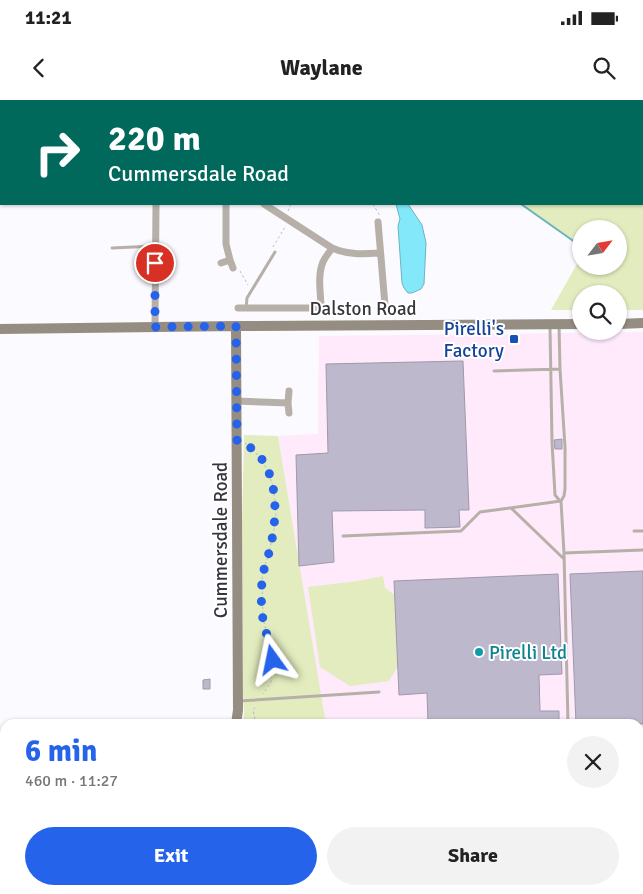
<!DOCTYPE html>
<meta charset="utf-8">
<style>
body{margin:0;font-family:Signika,sans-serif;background:#f2f2f2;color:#222;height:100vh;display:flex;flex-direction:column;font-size:19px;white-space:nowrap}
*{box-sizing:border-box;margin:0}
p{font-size:16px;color:#767676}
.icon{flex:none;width:28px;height:28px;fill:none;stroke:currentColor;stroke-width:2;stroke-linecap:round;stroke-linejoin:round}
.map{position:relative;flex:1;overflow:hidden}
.panel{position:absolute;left:0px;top:619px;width:644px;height:176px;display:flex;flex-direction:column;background:#fff;border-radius:15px 15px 0 0;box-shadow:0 1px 4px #0004}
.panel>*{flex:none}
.guide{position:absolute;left:0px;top:0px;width:644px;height:105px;box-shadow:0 1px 4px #0004;background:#00695c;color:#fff;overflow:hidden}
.needle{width:32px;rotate:59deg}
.buttons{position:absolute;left:572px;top:120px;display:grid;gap:10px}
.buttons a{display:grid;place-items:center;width:55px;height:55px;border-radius:50%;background:#fff;box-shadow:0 1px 4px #0004;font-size:25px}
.pin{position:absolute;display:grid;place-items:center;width:42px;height:42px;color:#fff;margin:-21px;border:2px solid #fff;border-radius:50%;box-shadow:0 1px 5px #0007}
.me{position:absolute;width:55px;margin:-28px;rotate:348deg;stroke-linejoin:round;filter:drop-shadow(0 0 4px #0008)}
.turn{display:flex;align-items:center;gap:18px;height:105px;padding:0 25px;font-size:22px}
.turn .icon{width:65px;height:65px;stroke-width:2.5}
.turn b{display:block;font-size:35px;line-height:42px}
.round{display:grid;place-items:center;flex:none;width:52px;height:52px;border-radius:26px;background:#f2f2f2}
.head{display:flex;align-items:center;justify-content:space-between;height:85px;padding:0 25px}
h1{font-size:30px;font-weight:700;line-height:38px;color:#2563eb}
.cta{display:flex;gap:10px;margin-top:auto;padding:10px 25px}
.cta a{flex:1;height:58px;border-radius:30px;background:#2563eb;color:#fff;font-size:20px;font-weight:700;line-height:58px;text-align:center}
.cta a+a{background:#f2f2f2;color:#222}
.status{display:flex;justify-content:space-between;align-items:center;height:35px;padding:0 25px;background:#fff;direction:ltr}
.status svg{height:14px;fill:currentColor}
header{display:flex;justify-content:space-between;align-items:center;height:65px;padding:0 25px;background:#fff;font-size:22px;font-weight:700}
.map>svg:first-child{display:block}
.industrial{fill:#feeafa}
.green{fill:#e2ecbe}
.water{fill:#83e9fa;stroke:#6cb3c1}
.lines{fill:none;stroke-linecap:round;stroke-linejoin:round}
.stream{stroke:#6cb3c1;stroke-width:2}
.building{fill:#bdb8cb;stroke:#9e99ab}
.path{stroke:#bebdc1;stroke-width:1;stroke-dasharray:2.5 2.5;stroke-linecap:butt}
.lane{stroke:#b6b0a9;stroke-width:3}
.street{stroke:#b6b0a9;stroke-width:7}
.secondary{stroke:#958c82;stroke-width:10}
.route{stroke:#2563eb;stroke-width:9;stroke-dasharray:0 16.2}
.transit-dot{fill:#1a4fb4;stroke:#fff;stroke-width:2}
.culture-dot{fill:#0f9aa8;stroke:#fff;stroke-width:2}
.labels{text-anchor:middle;stroke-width:4;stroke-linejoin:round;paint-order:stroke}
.street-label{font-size:19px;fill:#37353c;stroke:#fff}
.transit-label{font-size:19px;fill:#164399;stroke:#fff;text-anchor:end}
.culture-label{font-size:19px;fill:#0d838f;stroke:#fff;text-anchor:start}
</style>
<div class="status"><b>11:21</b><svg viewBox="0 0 49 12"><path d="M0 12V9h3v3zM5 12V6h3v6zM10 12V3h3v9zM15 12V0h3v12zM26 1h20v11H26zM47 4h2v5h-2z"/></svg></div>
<header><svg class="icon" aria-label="back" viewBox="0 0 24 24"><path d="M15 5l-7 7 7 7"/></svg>Waylane<svg class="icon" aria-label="search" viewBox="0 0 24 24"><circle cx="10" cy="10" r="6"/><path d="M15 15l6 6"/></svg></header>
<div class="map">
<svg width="643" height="794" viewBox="0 0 643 794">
<rect width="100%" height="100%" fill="#fbfafe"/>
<path class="industrial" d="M643 232V737L639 738V624H326L278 336 318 334 319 236Z
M359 790H608V794H360Z"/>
<path class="green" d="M643 78V210H619V194H581V210H551L581 157V166H619V129H581V147L519 104H642Z
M244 335 278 336 326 624H243L244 611 243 595 242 423Z
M383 476 385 488 395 495 398 566 389 581 350 586 320 567 308 487 358 481Z
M643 738V794H608V790H639V739Z
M199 790H359L360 794H198Z"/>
<path class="water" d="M396 104H408L422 125 426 143 424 184 421 189 412 193H408L404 188 402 183 398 126 400 119Z"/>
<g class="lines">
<path class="stream" d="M372 0 375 1
M521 104 572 140 581 149"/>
</g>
<path class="building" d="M463 261 469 410H459L460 427 425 428V410L332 411 334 462 299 466 296 355 328 353 326 264Z
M562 339V349H555L554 340Z
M643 471V624H576L570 474Z
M558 474 562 574 539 575 540 611H559V624H428L427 593 399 595 394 481Z
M210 579V589H203V580Z
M639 693H643V729H639Z
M459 790H571V794H459Z"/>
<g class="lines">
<path class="path" d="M373 104 380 116
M288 111 291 104
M273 147 285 127
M240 171 248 185
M245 343 254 350 267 369 273 386 275 401 276 414 274 430 268 457 263 470 262 481 263 518 273 560 271 582 263 594
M256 624 253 610 256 606
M0 636H5
M162 790 165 794
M331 790 332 794"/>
<path class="lane" d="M112 148 155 146
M246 208 247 198 275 152
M559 225 560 269 565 347V389L564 396 561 401 564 453 568 624
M550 227 552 342 555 395 560 401
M494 271 560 269
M511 408 564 459
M634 431H643
M343 436 461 431 480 412 561 401
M564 453 643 450
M239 601 379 592
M576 790V794"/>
<path class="street" d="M464 0 467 1
M631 0V1
M511 1V0
M226 104V144L230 160
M264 104 332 148C348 155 363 154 380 153
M378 122 385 205
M221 163 230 160 233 168
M238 208H331
M321 208C321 194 317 176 323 162 325 157 329 153 332 148
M155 227 156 104
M236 301 288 303
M289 313 288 303 289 291"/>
<path class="secondary" d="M619 224 643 223
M236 226 238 610 236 624
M0 229 236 226 581 224
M192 794 193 790"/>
</g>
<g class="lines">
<path class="route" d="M155 163V227L236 226 237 341C278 354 279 409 271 444 269 456 263 468 262 481 261 493 261 508 263 519 266 533 270 546 273 560"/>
</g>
<rect class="transit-dot" x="509" y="234" width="10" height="10" rx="2.5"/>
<circle class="culture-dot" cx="479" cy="552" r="5"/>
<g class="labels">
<g class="street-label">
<text x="363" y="215">Dalston Road</text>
<text transform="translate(220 440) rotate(-90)" y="7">Cummersdale Road</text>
</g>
<g class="transit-label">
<text x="504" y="235">Pirelli's<tspan x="504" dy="22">Factory</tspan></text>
</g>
<g class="culture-label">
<text x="489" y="559">Pirelli Ltd</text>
</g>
</g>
</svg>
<div class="buttons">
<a><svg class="needle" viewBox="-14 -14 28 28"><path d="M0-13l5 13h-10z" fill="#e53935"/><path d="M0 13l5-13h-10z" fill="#767676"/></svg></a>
<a><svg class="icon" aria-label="search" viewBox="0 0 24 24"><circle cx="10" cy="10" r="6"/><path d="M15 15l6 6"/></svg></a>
</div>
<div class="pin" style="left:155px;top:163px;background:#d93025"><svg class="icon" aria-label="arrive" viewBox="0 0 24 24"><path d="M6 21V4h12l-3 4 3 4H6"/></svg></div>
<svg class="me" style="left:273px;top:560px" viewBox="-20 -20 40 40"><path d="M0-17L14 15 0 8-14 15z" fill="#2563eb" stroke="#fff" stroke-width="4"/></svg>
<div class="guide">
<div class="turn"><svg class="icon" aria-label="right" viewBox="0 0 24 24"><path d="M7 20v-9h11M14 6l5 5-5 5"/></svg><div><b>220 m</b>Cummersdale Road</div></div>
</div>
<section class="panel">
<div class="head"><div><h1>6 min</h1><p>460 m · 11:27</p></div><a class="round"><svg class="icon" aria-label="close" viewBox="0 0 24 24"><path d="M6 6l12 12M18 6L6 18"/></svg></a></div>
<div class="cta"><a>Exit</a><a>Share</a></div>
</section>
</div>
